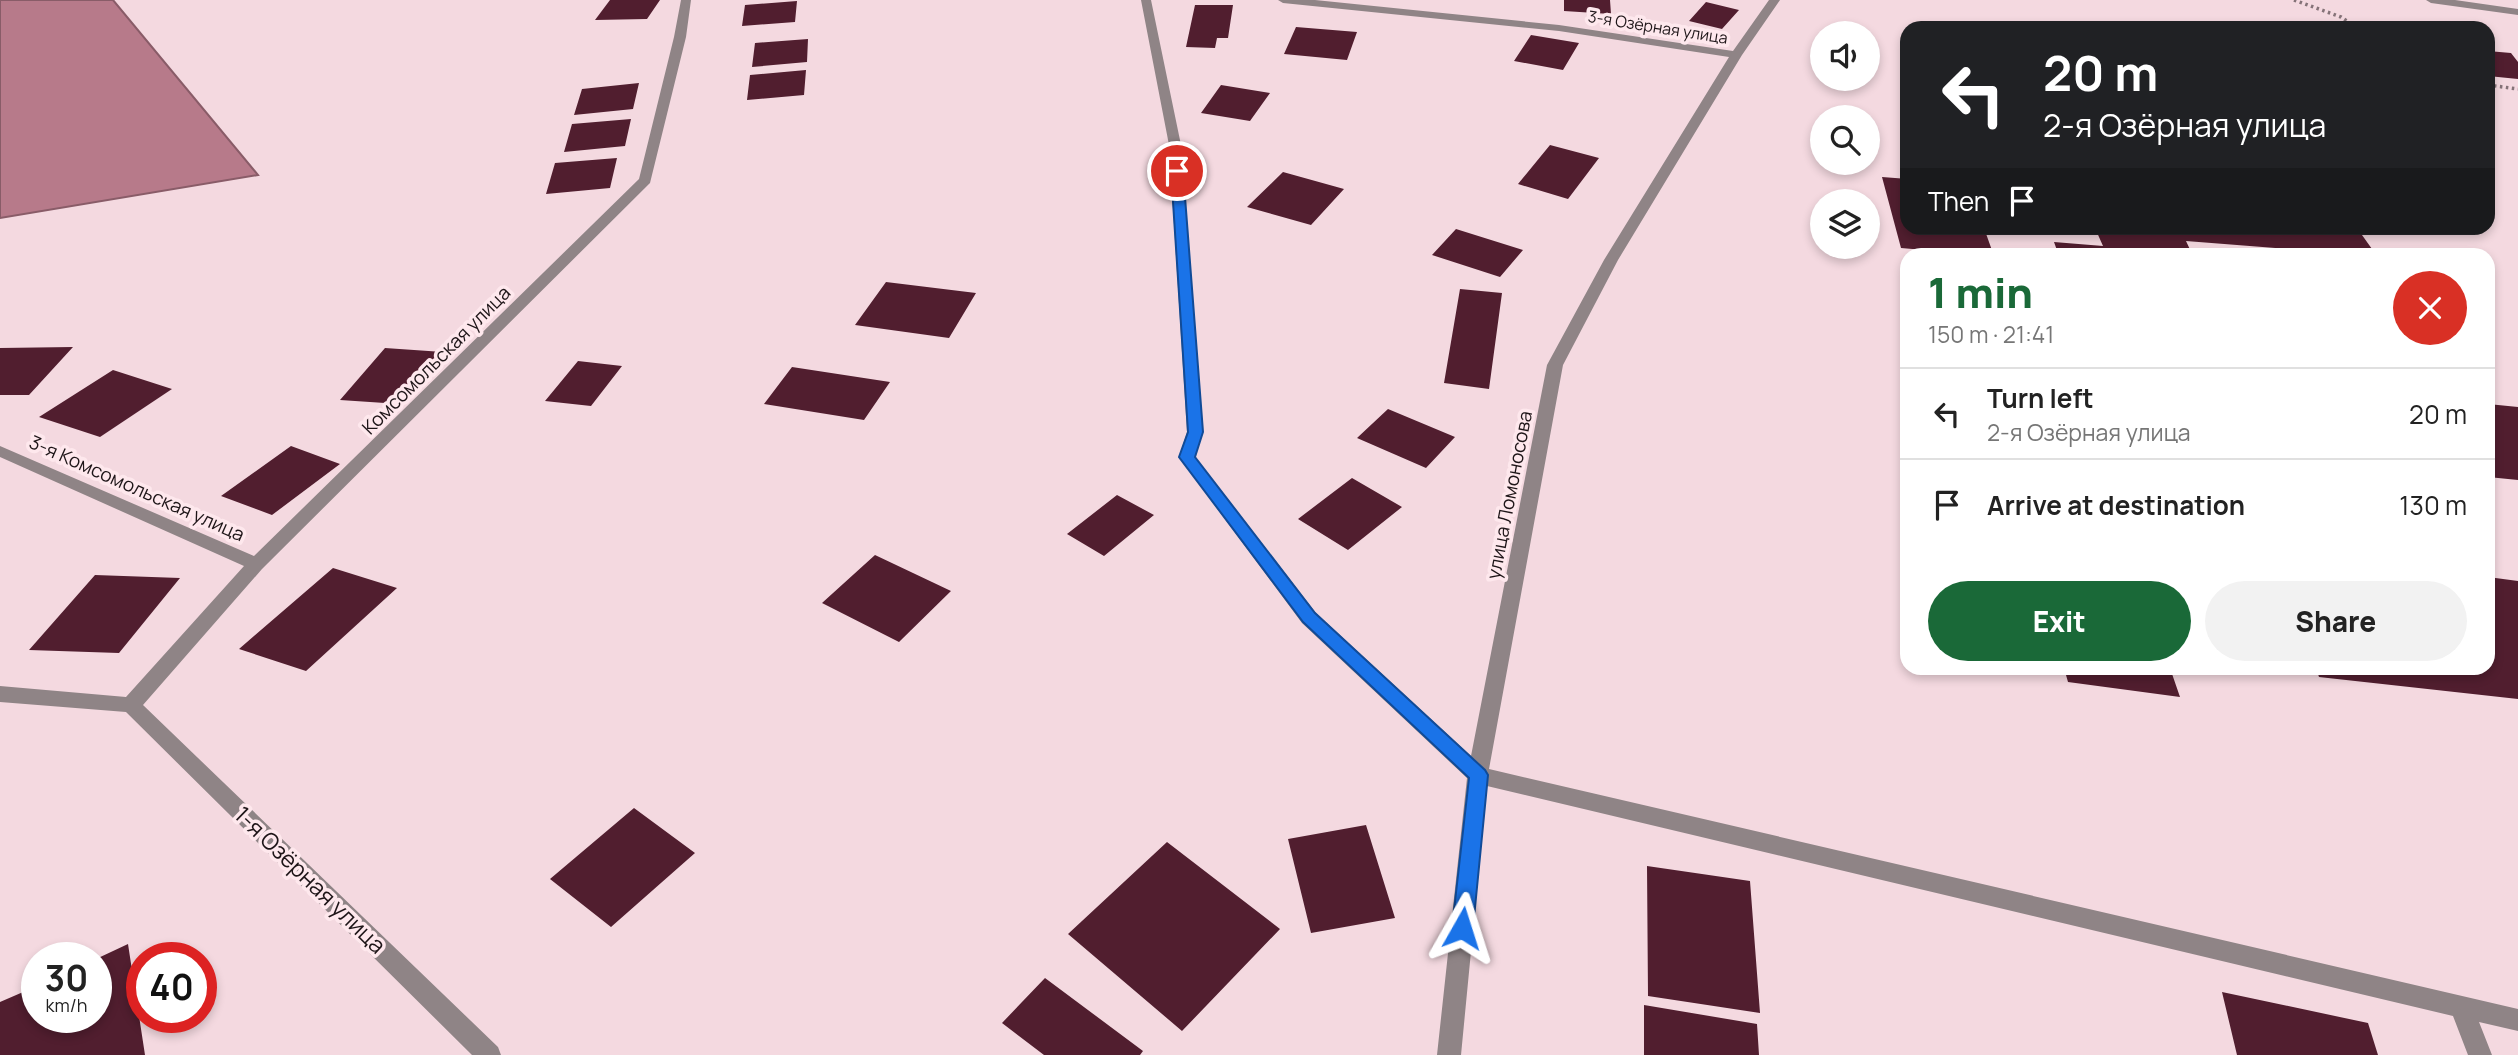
<!DOCTYPE html>
<meta charset="utf-8">
<style>
body{margin:0;font-family:Manrope,sans-serif;background:#f2f2f2;color:#222;height:100vh;display:flex;flex-direction:column;font-size:26px;white-space:nowrap}
*{box-sizing:border-box;margin:0}
p{font-size:23px;color:#767676}
.icon{flex:none;width:38px;height:38px;fill:none;stroke:currentColor;stroke-width:2;stroke-linecap:round;stroke-linejoin:round}
.map{position:relative;flex:1;overflow:hidden}
.drawer{position:absolute;left:1900px;top:248px;width:595px;height:427px;display:flex;flex-direction:column;background:#fff;border-radius:21px;box-shadow:0 4px 10px #0003}
.drawer>*{flex:none}
.banner{position:absolute;left:1900px;top:21px;width:595px;height:214px;border-radius:21px;box-shadow:0 4px 10px #0003;background:#202124;color:#fff;overflow:hidden}
.fabs{position:absolute;left:1810px;top:21px;display:grid;gap:14px}
.fabs a{display:grid;place-items:center;width:70px;height:70px;border-radius:50%;background:#fff;box-shadow:0 4px 10px #0003;font-size:35px}
.speed{position:absolute;left:21px;top:942px;display:flex;gap:14px;font-size:35px;font-weight:700;text-align:center}
.speed>*{display:grid;place-content:center;width:91px;height:91px;border-radius:50%;background:#fff;box-shadow:0 4px 10px #0003;line-height:1}
.speed small{font-size:18px;font-weight:400}
.speed .limit{border:10px solid #d22;background:#fff;color:#111}
.pin{position:absolute;display:grid;place-items:center;width:60px;height:60px;color:#fff;margin:-30px;border:4px solid #fff;border-radius:50%;box-shadow:0 2px 7px #0007}
.me{position:absolute;width:77px;margin:-38px;rotate:6deg;stroke-linejoin:round;filter:drop-shadow(0 0 5px #0008)}
.turn{display:flex;align-items:center;gap:24px;height:147px;padding:0 28px;font-size:32px}
.turn .icon{width:91px;height:91px;stroke-width:2.5}
.turn b{display:block;font-size:49px;line-height:60px}
.then{display:flex;align-items:center;height:66px;padding:0 28px;background:#0003;gap:14px;font-size:26px}
.round{display:grid;place-items:center;flex:none;width:74px;height:74px;border-radius:37px;background:#f2f2f2}
.head{display:flex;align-items:center;justify-content:space-between;height:119px;padding:0 28px}
h1{font-size:42px;font-weight:800;line-height:52px;color:#1a6938}
.action{display:flex;gap:14px;margin-top:auto;padding:14px 28px}
.action a{flex:1;height:80px;border-radius:42px;background:#1a6938;color:#fff;font-size:28px;font-weight:800;line-height:80px;text-align:center}
.action a+a{background:#f2f2f2;color:#222}
ul{padding:0;list-style:none}
li{display:flex;align-items:center;gap:21px;height:91px;padding:0 28px;border-top:2px solid #e0e0e0}
li div{flex:1}
li b{display:block;font-size:26px}
li em{font-style:normal}
.map>svg:first-child{display:block}
.water{fill:#b77a8a;stroke:#895c68;stroke-width:2}
.building{fill:#511e2f}
.lines{fill:none;stroke-linecap:round;stroke-linejoin:round}
.path{stroke:#857378;stroke-width:3.5;stroke-dasharray:2.5 3.5;stroke-linecap:butt}
.minor{fill:#8f8486;fill-rule:evenodd}
.route{fill:#1a73e8;stroke:#114b97;stroke-width:2}
.labels{text-anchor:middle;stroke-width:7;stroke-linejoin:round;paint-order:stroke}
.far-street-label{font-size:16px;fill:#1e1518;stroke:#fee8ed}
.street-label{font-size:19px;fill:#1e1518;stroke:#fee8ed}
.near-street-label{font-size:23px;fill:#1e1518;stroke:#fee8ed}
</style>
<div class="map">
<svg width="2518" height="1055" viewBox="0 0 2518 1055">
<rect width="100%" height="100%" fill="#f4d9e0"/>
<path class="water" d="M0 0H113L258 175 0 218Z"/>
<path class="building" d="M610 0H660L647 19 595 20Z
M1564 0H1610L1611 14 1564 11Z
M797 1 795 22 742 26 745 5Z
M1706 2 1739 10 1722 29 1689 21Z
M1195 5H1233L1228 38H1217L1215 48 1186 47Z
M1296 27 1357 32 1347 60 1284 54Z
M1531 35 1579 43 1563 70 1514 61Z
M808 39 807 62 752 67 755 43Z
M2488 51 2511 53 2518 62V79L2488 76Z
M806 70 804 95 747 100 750 75Z
M639 83 633 109 574 115 582 89Z
M1221 85 1270 93 1250 121 1201 113Z
M631 119 625 146 564 152 572 124Z
M1550 145 1599 158 1568 199 1518 184Z
M617 158 610 188 546 194 555 163Z
M1283 172 1344 189 1311 225 1247 207Z
M1882 177 1908 179V228H1984L1994 256 1901 248Z
M2095 228H2357L2377 256 2186 241 2193 256H2059L2054 242 2103 246Z
M1456 229 1523 250 1500 277 1432 255Z
M886 282 976 293 949 338 855 325Z
M1460 289 1502 293 1489 389 1444 383Z
M73 347 29 395H0V348Z
M385 348 443 352 400 404 340 400Z
M578 361 622 366 591 406 545 401Z
M792 367 890 382 864 420 764 404Z
M113 370 172 389 100 437 39 417Z
M2488 404 2518 407V480L2488 477Z
M1388 409 1455 437 1426 468 1357 438Z
M291 446 340 464 272 515 221 496Z
M1352 478 1402 507 1348 550 1298 519Z
M1117 495 1154 515 1104 556 1067 534Z
M875 555 951 591 899 642 822 603Z
M333 568 397 588 306 671 239 649Z
M95 575 180 578 119 653 29 650Z
M2488 577 2518 581V699L2319 677 2316 668H2488Z
M2064 668H2170L2180 697 2068 682Z
M634 808 695 853 611 927 550 879Z
M1366 825 1395 918 1311 933 1288 839Z
M1167 842 1280 929 1182 1031 1068 934Z
M1647 866 1750 881 1760 1013 1648 996Z
M128 944 145 1055H0V1002L37 986V1017H96V959Z
M1045 978 1143 1051 1140 1055H1044L1002 1023Z
M2222 992 2368 1023 2378 1055H2237Z
M1644 1005 1757 1024 1759 1055H1644Z"/>
<g class="lines">
<path class="path" d="M2294 0 2341 17 2357 28
M2488 85 2518 89"/>
<path class="minor" d="M681 0H691L686 37 650 183 262 569 143 705 498 1047 501 1055H472L126 712 0 702V686L126 697 244 566 0 457V446L254 556 639 179 674 37Z
M1141 0H1151L1181 145 1203 432 1195 457 1316 613 1471 756 1547 365 1604 260 1729 57 1559 31 1283 3 1278 0H1315L1559 25 1733 51 1769 0H1780L1742 55 1618 260 1563 365 1489 769 2518 1009V1031L2479 1022 2492 1055H2468L2453 1016 1487 786 1461 1055H1437L1467 778 1302 623 1179 457 1187 432 1169 145Z
M2426 0H2455L2518 9V15L2431 3Z"/>
</g>
<path class="route" d="M1177 168 1183 171 1203 432 1195 457 1315 613 1485 770 1488 775 1473 928 1470 934 1462 937 1455 934 1452 928 1469 778 1303 622 1179 457 1188 432 1171 171Z"/>
<g class="labels">
<g class="far-street-label">
<text transform="translate(1658 27) rotate(9)" y="6">3-я Озёрная улица</text>
</g>
<g class="street-label">
<text transform="translate(436 360) rotate(-45)" y="7">Комсомольская улица</text>
<text transform="translate(137 488) rotate(24)" y="7">3-я Комсомольская улица</text>
<text transform="translate(1509 495) rotate(-79)" y="7">улица Ломоносова</text>
</g>
<g class="near-street-label">
<text transform="translate(310 880) rotate(44)" y="8">1-я Озёрная улица</text>
</g>
</g>
</svg>
<div class="fabs">
<a><svg class="icon" aria-label="sound" viewBox="0 0 24 24"><path d="M4 9h4l5-4v14l-5-4H4zM17 9q2 3 0 6"/></svg></a>
<a><svg class="icon" aria-label="search" viewBox="0 0 24 24"><circle cx="10" cy="10" r="6"/><path d="M15 15l6 6"/></svg></a>
<a><svg class="icon" aria-label="layers" viewBox="0 0 24 24"><path d="M12 4l9 5-9 5-9-5zM3 14l9 5 9-5"/></svg></a>
</div>
<div class="speed"><div>30<small>km/h</small></div><div class="limit">40</div></div>
<div class="pin" style="left:1177px;top:171px;background:#d93025"><svg class="icon" aria-label="arrive" viewBox="0 0 24 24"><path d="M6 21V4h12l-3 4 3 4H6"/></svg></div>
<svg class="me" style="left:1462px;top:928px" viewBox="-20 -20 40 40"><path d="M0-17L14 15 0 8-14 15z" fill="#1a73e8" stroke="#fff" stroke-width="4"/></svg>
<div class="banner">
<div class="turn"><svg class="icon" aria-label="left" viewBox="0 0 24 24"><path d="M17 20v-9H6M10 6l-5 5 5 5"/></svg><div><b>20 m</b>2-я Озёрная улица</div></div>
<div class="then">Then<svg class="icon" aria-label="arrive" viewBox="0 0 24 24"><path d="M6 21V4h12l-3 4 3 4H6"/></svg></div>
</div>
<section class="drawer">
<div class="head"><div><h1>1 min</h1><p>150 m · 21:41</p></div><a class="round" style="background:#d93025;color:#fff"><svg class="icon" aria-label="close" viewBox="0 0 24 24"><path d="M6 6l12 12M18 6L6 18"/></svg></a></div>
<ul>
<li><svg class="icon" aria-label="left" viewBox="0 0 24 24"><path d="M17 20v-9H6M10 6l-5 5 5 5"/></svg><div><b>Turn left</b><p>2-я Озёрная улица</p></div><em>20 m</em></li>
<li><svg class="icon" aria-label="arrive" viewBox="0 0 24 24"><path d="M6 21V4h12l-3 4 3 4H6"/></svg><div><b>Arrive at destination</b></div><em>130 m</em></li>
</ul>
<div class="action"><a>Exit</a><a>Share</a></div>
</section>
</div>
